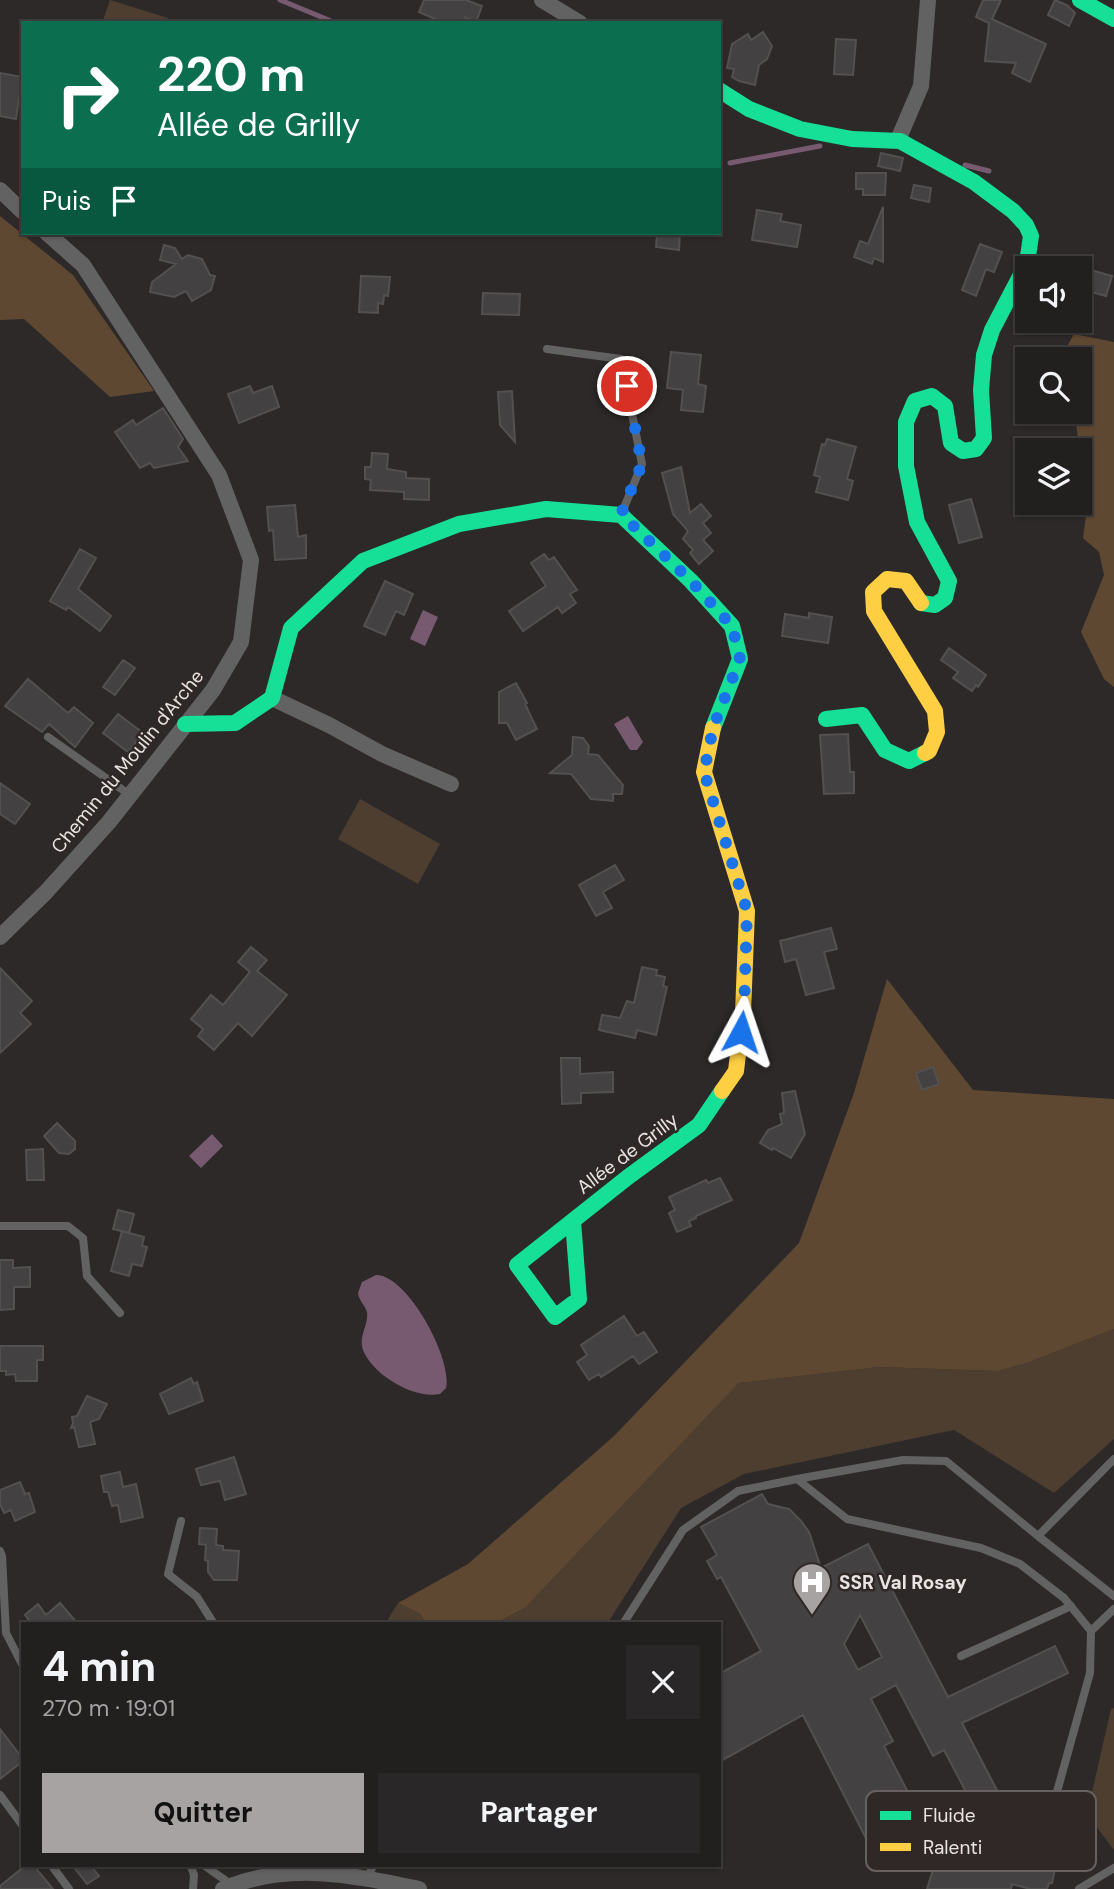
<!DOCTYPE html>
<html lang="fr">
<meta charset="utf-8">
<style>
body{margin:0;font-family:"DM Sans",sans-serif;background:#2a2728;color:#f1f3f6;height:100vh;display:flex;flex-direction:column;font-size:26px;white-space:nowrap}
*{box-sizing:border-box;margin:0}
p{font-size:23px;color:#a2a2a4}
.icon{flex:none;width:38px;height:38px;fill:none;stroke:currentColor;stroke-width:2;stroke-linecap:round;stroke-linejoin:round}
.map{position:relative;flex:1;overflow:hidden}
.side{position:absolute;left:21px;top:1622px;width:700px;height:245px;display:flex;flex-direction:column;background:#221f1f;border-radius:0px;box-shadow:0 2px 5px #0004,0 0 0 2px #3f3d3d}
.side>*{flex:none}
.hud{position:absolute;left:21px;top:21px;width:700px;height:214px;border-radius:0px;box-shadow:0 2px 5px #0004,0 0 0 2px #3f3d3d;background:#0b6e4f;color:#fff;overflow:hidden}
.controls{position:absolute;left:1015px;top:256px;display:grid;gap:14px}
.controls a{display:grid;place-items:center;width:77px;height:77px;border-radius:0px;background:#221f1f;box-shadow:0 2px 5px #0004,0 0 0 2px #3f3d3d;font-size:35px}
.pin{position:absolute;display:grid;place-items:center;width:60px;height:60px;color:#fff;margin:-30px;border:4px solid #fff;border-radius:50%;box-shadow:0 2px 7px #0007}
.me{position:absolute;width:77px;margin:-38px;rotate:5deg;stroke-linejoin:round;filter:drop-shadow(0 0 5px #0008)}
.turn{display:flex;align-items:center;gap:24px;height:147px;padding:0 21px;font-size:32px}
.turn .icon{width:91px;height:91px;stroke-width:2.5}
.turn b{display:block;font-size:49px;line-height:60px}
.then{display:flex;align-items:center;height:66px;padding:0 21px;background:#0003;gap:14px;font-size:26px}
.round{display:grid;place-items:center;flex:none;width:74px;height:74px;border-radius:0px;background:#2a2728}
.summary{display:flex;align-items:center;justify-content:space-between;height:119px;padding:0 21px}
h1{font-size:42px;font-weight:700;line-height:52px}
.cta{display:flex;gap:14px;margin-top:auto;padding:14px 21px}
.cta a{flex:1;height:80px;border-radius:0px;background:#a7a3a3;color:#111;font-size:28px;font-weight:700;line-height:80px;text-align:center}
.cta a+a{background:#2a2728;color:#f1f3f6}
.map>svg:first-child{display:block}
.green{fill:#4d3e30}
.forest{fill:#5f4831}
.water{fill:#775a70}
.lines{fill:none;stroke-linecap:round;stroke-linejoin:round}
.stream{stroke:#775a70;stroke-width:5}
.building{fill:#444142;stroke:#535050;stroke-width:2;fill-rule:evenodd}
.lane{stroke:#636262;stroke-width:8}
.street{stroke:#636262;stroke-width:16}
.fast{stroke:#16e098;stroke-width:16}
.slow{stroke:#ffcf43;stroke-width:16}
.route{stroke:#1a73e8;stroke-width:12;stroke-dasharray:0 21.6}
.labels{text-anchor:middle;stroke-width:5;stroke-linejoin:round;paint-order:stroke}
.street-label{font-size:19px;fill:#e9e4e4;stroke:#2f2827}
.poi-label{font-size:19px;font-weight:bold;fill:#e9e4e4;stroke:#2f2827;text-anchor:start}
.key{fill:#2f2827;stroke:#676060;stroke-width:2}
.key-label{font-size:19px;fill:#e9e4e4}
</style>
<div class="map">
<svg width="1114" height="1889" viewBox="0 0 1114 1889">
<rect width="100%" height="100%" fill="#2d2929"/>
<path class="green" d="M110 0 168 18 167 23H102Z
M360 799 440 844 418 884 338 839Z
M1114 1329V1439L1054 1493 954 1430 744 1474 681 1508 607 1624H494L525 1608 739 1383 879 1367 998 1371 1027 1363Z
M398 1603 419 1613 427 1624H385Z
M1114 1708V1850L1087 1814 1111 1709Z"/>
<path class="forest" d="M0 216 73 275 154 391 110 397 24 319 0 320Z
M1074 334 1114 342V687L1104 679 1081 632 1104 575 1099 552 1083 538 1088 501 1074 411H1080V359H1065L1064 352Z
M887 979 973 1090 1114 1099V1329L1027 1363 998 1371 879 1367 739 1383 525 1608 494 1624H427L419 1613 398 1603 468 1564 614 1436 799 1243 854 1093Z"/>
<path class="water" d="M423 610 438 617 425 646 410 639Z
M628 716 643 742 637 750H630L614 724Z
M212 1134 223 1146 201 1168 189 1156Z
M376 1275C408 1275 453 1360 446 1388L440 1394C413 1399 373 1375 363 1350 358 1336 369 1325 367 1312 365 1305 359 1301 358 1293L362 1282Z"/>
<g class="lines">
<path class="stream" d="M280 0 336 23
M730 163 820 146
M965 165 989 171"/>
</g>
<path class="building" d="M424 0H466L482 6 476 22 465 17 463 23H444L419 12Z
M983 0H1001L992 19 1046 44 1030 82 1012 73 1016 63 985 61 989 23 976 17Z
M1055 0 1067 5 1075 13 1069 26 1048 15Z
M763 32 772 46 767 59 759 65 755 85 739 81 732 77 734 69 727 68 732 44 748 34 751 40Z
M836 39 856 40 853 75 834 74Z
M0 73 23 77V97H19L16 119 0 116Z
M881 153 903 158 900 171 878 166Z
M856 173H886L885 195H863V189H856Z
M914 185 931 188 929 202 911 198Z
M883 207V262L874 258 872 264 854 257 860 241 868 244Z
M757 210 782 214 780 221 801 225 797 247 752 240Z
M657 233H680L679 250 656 247Z
M980 244 1002 252 994 272 986 269 976 296 962 290Z
M164 245 175 248 182 259 188 255 202 259 210 275 215 276 211 290 192 301 186 291 174 297 150 292 152 282 176 264 160 260Z
M1080 267 1112 276 1106 296 1080 289Z
M361 276 390 277 388 296 384 295 383 304 378 303V313L359 312Z
M483 293 520 294 519 315 482 314Z
M671 352 701 355 698 384 706 386 703 412 681 410 683 390 667 388Z
M250 386 253 393 272 386 279 407 239 423 228 394Z
M512 391 515 442 500 425 498 392Z
M163 408 183 439 178 447 188 461 154 468 150 463 140 468 115 432 133 420 136 425Z
M827 439 856 447 847 479 853 481 848 500 816 492 820 477 814 475 822 444 825 445Z
M372 453 388 454 387 469 406 472V478L429 479V500L404 499V492L370 490 371 480 365 479V467H371Z
M681 467 690 513 701 504 711 516 703 523 711 533 703 540 713 551 699 564 690 553 693 550 683 539 688 531 673 514 662 473Z
M971 499 982 537 959 543 949 505Z
M295 505 298 537 306 535V558L275 560 273 530 269 531 267 507Z
M80 549 96 558 78 589 111 616 100 631 68 607 66 610 50 601Z
M544 554 549 560 554 557 577 590 570 594 576 603 562 613 558 607 523 631 509 611 546 586 531 563Z
M385 581 413 594 404 615 396 611 385 635 364 626Z
M809 613 832 617 828 643 782 636 785 614 809 618Z
M949 648 986 675 978 687 976 685 972 691 953 678 958 672 941 660Z
M123 660 135 668 115 695 103 687Z
M28 679 68 713 74 707 93 723 75 747 49 724 42 732 5 706Z
M516 683 527 703 525 704 537 729 516 740 507 723H499V692Z
M118 714 143 733 128 752 103 733Z
M848 734 850 772H854V793L824 794 820 735Z
M573 737 583 738 589 746 588 754 598 755 623 785 622 794H613V801L591 799 571 774 550 773 572 755Z
M0 783 30 804 15 824 0 814Z
M615 865 624 880 603 892 612 908 596 916 579 885Z
M831 928 837 949 824 952 834 988 806 995 796 959 785 962 780 941Z
M251 947 267 960 257 971 287 995 252 1036 238 1023 214 1050 198 1036 203 1029 191 1019 211 995 223 1005 250 972 238 962Z
M642 967 657 970 656 975 665 977 663 986 667 987 656 1035 637 1030 635 1038 599 1030 602 1015 620 1018 627 1001 634 1003Z
M0 968 32 1001 20 1013 31 1024 0 1053Z
M561 1058H580V1074L613 1072V1092L581 1093V1103L562 1104Z
M933 1067 939 1084 922 1090 916 1073Z
M795 1091 805 1134 791 1158 773 1148 772 1150 760 1143 768 1130 782 1124 780 1114 784 1113 782 1093Z
M57 1123 75 1141V1149L69 1154 59 1153 44 1136Z
M43 1149 44 1180H27L26 1150Z
M720 1178 732 1200 696 1216V1218L689 1221 691 1226 677 1232 669 1213 675 1210 669 1197 706 1180 708 1183Z
M118 1210 134 1214 129 1233 113 1229Z
M122 1231 144 1237 142 1246 147 1247 142 1266 132 1264 129 1276 111 1271Z
M0 1260H13V1268L30 1267V1287H14V1309L0 1310Z
M624 1316 637 1336 644 1332 657 1352 639 1364 633 1356 601 1377 599 1374 589 1380 577 1362 587 1355 581 1345Z
M0 1346H43V1360H37V1381H16L15 1374 6 1375V1371H0Z
M191 1378 194 1384 197 1382 203 1401 169 1414 160 1394Z
M87 1396 107 1404 99 1419 90 1422 95 1444 79 1447 74 1427 71 1428 73 1423 72 1417 77 1416Z
M234 1457 246 1494 225 1500 220 1481 201 1485 196 1469Z
M120 1472 123 1487 136 1484 143 1517 121 1522 118 1505 112 1506 108 1492H104L101 1476Z
M20 1482 25 1494 29 1493 35 1512 15 1521 11 1510 4 1513 0 1504V1490Z
M762 1494 768 1504 789 1509 801 1521 809 1532 821 1568 868 1544 948 1697 1055 1646 1068 1673 962 1723 1012 1819 1008 1821 1020 1841 1049 1848 1075 1834 1087 1856 1055 1869 1052 1883H1049L1047 1889H1030L1012 1884 1011 1889H927L940 1848 1006 1868 944 1750 933 1756 896 1685 871 1699 893 1741 884 1746 927 1829 875 1856 803 1715 719 1762V1674L761 1651 721 1577 717 1579 707 1561 717 1555 701 1527ZM860 1615 882 1657 858 1670 844 1644Z
M200 1528 217 1529 216 1545 223 1546V1550L239 1551 237 1580H214L208 1572V1561L205 1560 206 1545 199 1544Z
M60 1603 78 1624H32L25 1615 38 1604 46 1615Z
M0 1729 23 1759V1761L0 1779Z
M25 1866H34L53 1889H0V1886Z
M73 1866H91L99 1876 87 1884Z"/>
<g class="lines">
<path class="lane" d="M547 349 621 359 642 464 621 515
M48 737 130 795
M0 1226H68L83 1238 87 1276 120 1313
M1114 1459 1038 1536 1114 1596
M797 1479 903 1460 946 1461 1038 1536
M181 1521 168 1574 197 1597 214 1624
M0 1551 2 1556 6 1633 23 1666
M623 1624 683 1530 738 1491 797 1479 847 1519 981 1548 1020 1564 1064 1598 1091 1631 1114 1609
M961 1656 1071 1606
M0 1795 23 1826
M1053 1806 1090 1673 1091 1631
M52 1866 69 1889
M191 1866 194 1875 193 1889
M205 1866 232 1885
M367 1879 373 1866
M1079 1889 1114 1868"/>
<path class="street" d="M542 0 580 23
M898 140 921 86 928 0
M0 190 23 212
M272 698 329 725 382 754 451 784
M0 937 46 892 109 822 213 690 241 642 251 560 219 475 83 265 47 233
M223 1889C289 1861 352 1875 419 1889"/>
<path class="fast" d="M1080 0 1114 19
M719 90 749 109 800 129 852 139 900 141 974 182 1013 211 1026 225 1031 236 1027 263 992 330 984 355 981 390 984 438 976 449 963 451 951 443 945 406 932 396 915 401 906 422V466L917 522 949 581 945 598 935 605 921 603
M826 719 862 715 885 750 909 761 925 753
M185 724 235 723 272 698 291 628 363 561 459 524 546 509 621 515 691 581 732 626 740 659 713 728
M573 1221 579 1299 555 1317 517 1265 628 1177 699 1125 722 1091"/>
<path class="slow" d="M921 603 906 581 887 579 873 592 874 611 935 711 937 732 929 751 925 753
M713 728 704 772 747 911 743 1013 736 1071 722 1091"/>
</g>
<g class="lines">
<path class="route" d="M627 386 642 464 621 514 691 581 732 626 740 659 713 728 704 772 747 911 744 1013 741 1032"/>
</g>
<defs>
<g id="hospital-pin" transform="scale(2.0125)"><path d="M0 17L-7.5 6A9.5 9.5 0 1 1 7.5 6Z" fill="#a7a3a3" stroke="#2f2827"/><path d="M-5-5h3v3.5h4V-5h3V5h-3V1.5h-4V5h-3Z" fill="#fff"/></g>
</defs>
<g fill-rule="evenodd">
<use href="#hospital-pin" x="812" y="1582"/>
</g>
<g class="labels">
<g class="street-label">
<text transform="translate(127 761) rotate(-51)" y="7">Chemin du Moulin d'Arche</text>
<text transform="translate(627 1153) rotate(-37)" y="7">Allée de Grilly</text>
</g>
<g class="poi-label">
<text x="839" y="1589">SSR Val Rosay</text>
</g>
</g>
<rect x="866" y="1791" width="230" height="80" rx="10" class="key"/>
<rect x="880" y="1811" width="31" height="9" fill="#16e098"/>
<rect x="880" y="1843" width="31" height="8" fill="#ffcf43"/>
<g class="key-label">
<text x="923" y="1822">Fluide</text>
<text x="923" y="1854">Ralenti</text>
</g>
</svg>
<div class="controls">
<a><svg class="icon" aria-label="sound" viewBox="0 0 24 24"><path d="M4 9h4l5-4v14l-5-4H4zM17 9q2 3 0 6"/></svg></a>
<a><svg class="icon" aria-label="search" viewBox="0 0 24 24"><circle cx="10" cy="10" r="6"/><path d="M15 15l6 6"/></svg></a>
<a><svg class="icon" aria-label="layers" viewBox="0 0 24 24"><path d="M12 4l9 5-9 5-9-5zM3 14l9 5 9-5"/></svg></a>
</div>
<div class="pin" style="left:627px;top:386px;background:#d93025"><svg class="icon" aria-label="arrive" viewBox="0 0 24 24"><path d="M6 21V4h12l-3 4 3 4H6"/></svg></div>
<svg class="me" style="left:741px;top:1032px" viewBox="-20 -20 40 40"><path d="M0-17L14 15 0 8-14 15z" fill="#1a73e8" stroke="#fff" stroke-width="4"/></svg>
<div class="hud">
<div class="turn"><svg class="icon" aria-label="right" viewBox="0 0 24 24"><path d="M7 20v-9h11M14 6l5 5-5 5"/></svg><div><b>220 m</b>Allée de Grilly</div></div>
<div class="then">Puis<svg class="icon" aria-label="arrive" viewBox="0 0 24 24"><path d="M6 21V4h12l-3 4 3 4H6"/></svg></div>
</div>
<section class="side">
<div class="summary"><div><h1>4 min</h1><p>270 m · 19:01</p></div><a class="round"><svg class="icon" aria-label="close" viewBox="0 0 24 24"><path d="M6 6l12 12M18 6L6 18"/></svg></a></div>
<div class="cta"><a>Quitter</a><a>Partager</a></div>
</section>
</div>
